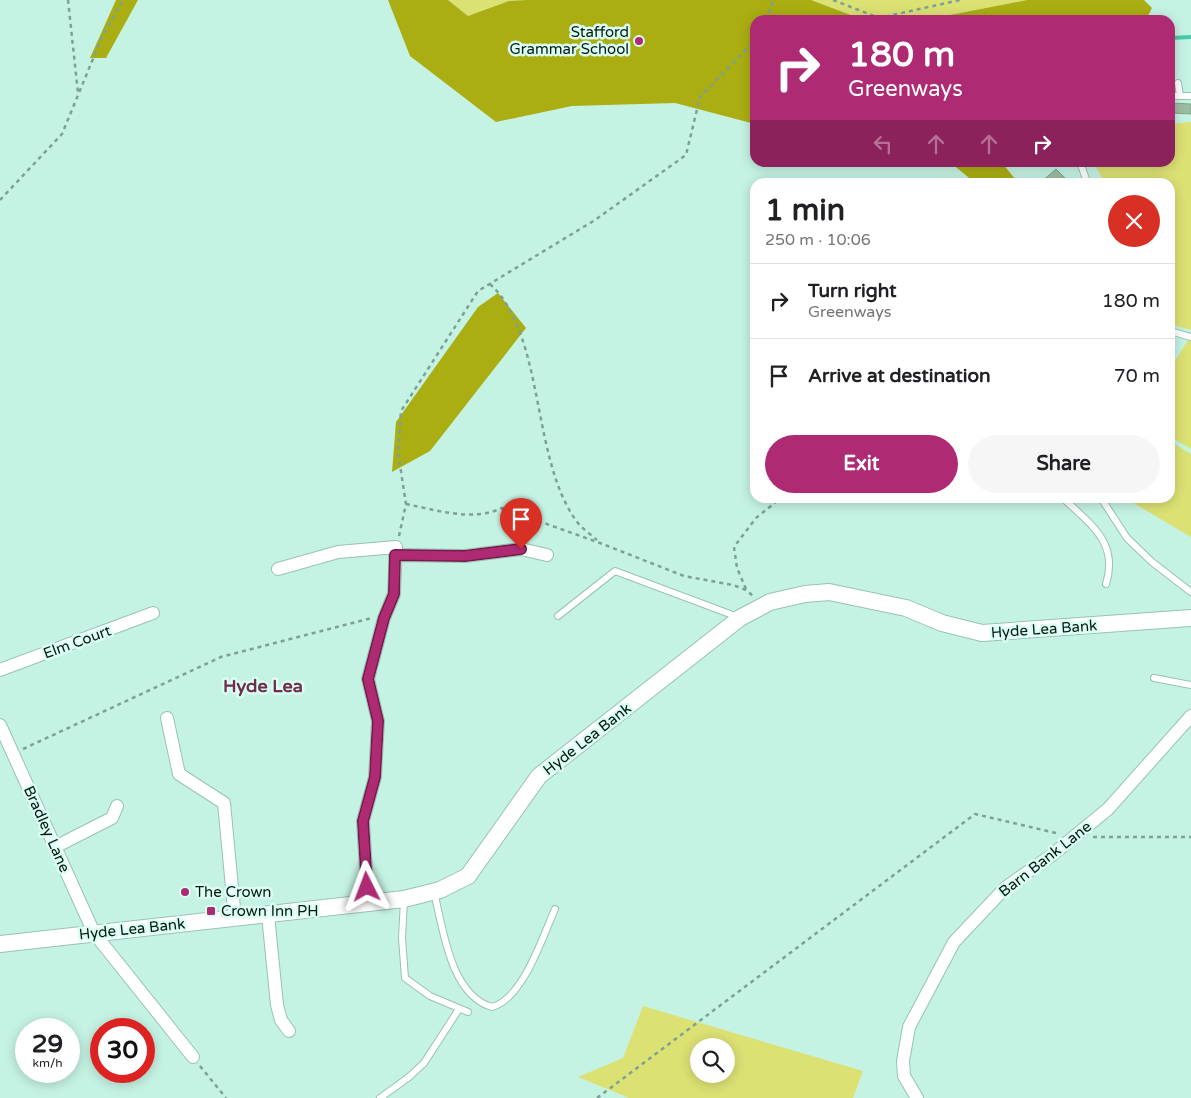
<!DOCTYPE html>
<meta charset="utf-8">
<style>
body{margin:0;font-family:"Varela Round",sans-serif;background:#f6f6f6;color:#202124;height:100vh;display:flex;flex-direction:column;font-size:19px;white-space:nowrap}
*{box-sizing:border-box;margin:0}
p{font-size:16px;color:#757577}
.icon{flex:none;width:28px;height:28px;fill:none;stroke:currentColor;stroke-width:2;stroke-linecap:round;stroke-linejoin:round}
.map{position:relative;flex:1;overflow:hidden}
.panel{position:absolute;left:750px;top:178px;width:425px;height:325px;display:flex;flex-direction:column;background:#fff;border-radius:15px;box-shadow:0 2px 12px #0003}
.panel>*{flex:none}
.top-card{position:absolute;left:750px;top:15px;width:425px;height:152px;border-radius:15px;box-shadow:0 2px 12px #0003;background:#ae2b74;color:#fff;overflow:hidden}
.fabs{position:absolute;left:690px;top:1038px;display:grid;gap:10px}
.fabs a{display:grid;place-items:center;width:45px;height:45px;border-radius:50%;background:#fff;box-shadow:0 2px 12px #0003;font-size:25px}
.speed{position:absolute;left:15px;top:1018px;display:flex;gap:10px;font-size:25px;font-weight:700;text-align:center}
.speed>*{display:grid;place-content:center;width:65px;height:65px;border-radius:50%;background:#fff;box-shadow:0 2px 12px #0003;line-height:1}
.speed small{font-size:12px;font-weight:400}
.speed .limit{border:8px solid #d22;background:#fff;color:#111}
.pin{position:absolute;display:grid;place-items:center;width:42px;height:42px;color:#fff;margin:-51px -21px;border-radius:50% 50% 50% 0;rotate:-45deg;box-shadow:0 0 5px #0007}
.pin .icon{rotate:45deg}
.me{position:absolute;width:55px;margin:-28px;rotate:357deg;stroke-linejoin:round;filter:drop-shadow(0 0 4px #0008)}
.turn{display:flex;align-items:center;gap:18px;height:105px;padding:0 15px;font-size:22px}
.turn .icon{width:65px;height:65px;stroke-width:2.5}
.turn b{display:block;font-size:35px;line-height:42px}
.lanes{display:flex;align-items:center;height:48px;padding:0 15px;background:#0003;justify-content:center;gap:25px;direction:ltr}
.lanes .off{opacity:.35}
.round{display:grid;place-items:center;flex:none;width:52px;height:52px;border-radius:26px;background:#f6f6f6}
.head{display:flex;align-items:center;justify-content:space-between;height:85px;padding:0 15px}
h1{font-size:30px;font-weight:700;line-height:38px}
.primary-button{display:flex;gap:10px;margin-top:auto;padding:10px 15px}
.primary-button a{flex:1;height:58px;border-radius:30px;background:#ae2b74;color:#fff;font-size:20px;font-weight:700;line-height:58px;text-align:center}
.primary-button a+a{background:#f6f6f6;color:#202124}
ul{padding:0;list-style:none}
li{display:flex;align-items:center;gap:15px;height:75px;padding:0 15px;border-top:1px solid #e0e0e0}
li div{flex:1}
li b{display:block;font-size:19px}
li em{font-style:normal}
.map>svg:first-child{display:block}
.green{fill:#dce174;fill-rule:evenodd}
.forest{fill:#aaae12}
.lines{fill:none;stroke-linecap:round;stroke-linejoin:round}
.stream{stroke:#48caa6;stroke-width:4}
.building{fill:#9bbca2;stroke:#84a58b}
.service-casing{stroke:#97c3b3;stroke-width:8}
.minor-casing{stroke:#97c3b3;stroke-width:14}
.tertiary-casing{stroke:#97c3b3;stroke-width:18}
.path{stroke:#7da195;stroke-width:2.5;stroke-dasharray:4 4;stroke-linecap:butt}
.service{stroke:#fff;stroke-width:6}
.minor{stroke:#fff;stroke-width:12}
.tertiary{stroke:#fff;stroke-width:16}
.route-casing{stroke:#711c4b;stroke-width:12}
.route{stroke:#ae2b74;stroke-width:9}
.poi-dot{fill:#ae2b74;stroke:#dafef1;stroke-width:2}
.labels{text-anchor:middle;stroke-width:5;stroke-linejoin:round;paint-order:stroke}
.poi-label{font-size:15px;fill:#061812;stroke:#dafef1;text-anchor:start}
.street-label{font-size:15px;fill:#061812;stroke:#dafef1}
.quarter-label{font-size:18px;font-weight:bold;fill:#6f2e4e;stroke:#dafef1}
</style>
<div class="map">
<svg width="1191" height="1098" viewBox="0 0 1191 1098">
<rect width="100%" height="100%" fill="#c5f3e3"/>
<path class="green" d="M448 0H527L509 1 468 16Z
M811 0H1027L924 20H864Z
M1191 122V330L1176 326 1170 320V182H1104L1094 163 1170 162V124Z
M1188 340 1191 341V449L1170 437V369Z
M1170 441 1191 454V537L1125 498H1170Z
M643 1006 863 1071 853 1098H629L578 1077 623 1058ZM726 1046V1074H699V1046Z"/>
<path class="forest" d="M116 0H138L106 58H90Z
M388 0H448L468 16 509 1 527 0H811L864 20H755V124L675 103 572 106 496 122 410 56Z
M1027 0H1144L1152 8 1146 20H924Z
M951 163H1002L1016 180 1011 182H974Z
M498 293 526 328 430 451 392 472 396 422 478 307Z"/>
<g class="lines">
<path class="stream" d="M1102 20H1107
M1170 38 1191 37
M754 66H755"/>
</g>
<path class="building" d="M1171 103 1191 104V114L1171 113Z
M1056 169 1069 182H1041Z"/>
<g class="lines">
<g class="service-casing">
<path id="service" d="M1178 83 1180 96
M1170 96H1191
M1080 162 1087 182
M1170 331 1191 337
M1063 498C1090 524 1119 542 1106 584
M1101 498 1127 538 1152 562 1191 592
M558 616 615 571 738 617
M1154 678 1191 685
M434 892C443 928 450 995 492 1007 523 999 543 936 555 909
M404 900 402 938 405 978 430 996 468 1012
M380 1098 409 1077 424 1063 459 1009"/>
</g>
<g class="minor-casing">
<path id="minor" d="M395 555 465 556 521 549 547 555
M278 569 338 552 396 547 394 594 384 618 368 679 378 721 375 777 363 821 368 903
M0 670 153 613
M167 718 179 774 224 803 235 919
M0 725 94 933 193 1057
M55 847 112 818 117 806
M268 915 277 1005 281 1020 289 1031
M917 1098 904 1076 903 1061 909 1027 954 942 1005 888 1052 855 1108 809 1191 716"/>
</g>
<g class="tertiary-casing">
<path id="tertiary" d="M0 944 404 899 440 890 468 876 539 776 740 618 770 602 805 594 829 592 906 608 942 623 982 633 1191 618"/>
</g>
<path class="path" d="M68 0 78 93
M833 0 879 18 960 0
M765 20 774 0
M0 200 62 134 102 37 123 0
M490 284C545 335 531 456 575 519 580 527 590 534 597 540
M406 504C436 510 473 522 502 508L600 543 684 576 733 585 746 590 753 596
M399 536 406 504 398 452 401 411 478 291 595 220 686 155 700 97 755 40
M746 589 737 568 734 547 756 518 781 498
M23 749 221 657 372 618
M1093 837H1191
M200 1066 226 1098
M597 1098 975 814 1060 834"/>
<use href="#service" class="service"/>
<use href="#minor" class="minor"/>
<use href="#tertiary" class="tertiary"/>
</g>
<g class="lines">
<g class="route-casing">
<path id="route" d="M367 887 363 821 375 777 378 721 368 679 384 618 394 594 395 555 465 556 521 549"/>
</g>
<use href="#route" class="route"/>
</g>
<g class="poi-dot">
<circle cx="639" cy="41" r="5"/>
<circle cx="185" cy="892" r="5"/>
<rect x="206" y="906" width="10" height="10" rx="2.5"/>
</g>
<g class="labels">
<g class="poi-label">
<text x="629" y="37" text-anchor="end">Stafford<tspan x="629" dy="17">Grammar School</tspan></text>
<text x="195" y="897">The Crown</text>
<text x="221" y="916">Crown Inn PH</text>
</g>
<g class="street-label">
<text transform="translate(1044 629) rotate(-4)" y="5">Hyde Lea Bank</text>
<text transform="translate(77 642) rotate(-20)" y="5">Elm Court</text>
<text transform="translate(587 739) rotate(-38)" y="5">Hyde Lea Bank</text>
<text transform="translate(47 829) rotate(66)" y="5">Bradley Lane</text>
<text transform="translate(1045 859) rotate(-38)" y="5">Barn Bank Lane</text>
<text transform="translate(132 929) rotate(-6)" y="5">Hyde Lea Bank</text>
</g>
<g class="quarter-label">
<text x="263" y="692">Hyde Lea</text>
</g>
</g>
</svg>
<div class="fabs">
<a><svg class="icon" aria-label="search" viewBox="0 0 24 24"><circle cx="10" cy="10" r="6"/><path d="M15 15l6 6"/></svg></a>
</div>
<div class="speed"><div>29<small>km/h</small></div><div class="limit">30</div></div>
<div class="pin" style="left:521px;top:549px;background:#d93025"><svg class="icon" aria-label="arrive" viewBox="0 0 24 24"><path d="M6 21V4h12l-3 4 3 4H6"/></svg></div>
<svg class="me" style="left:367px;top:887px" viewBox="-20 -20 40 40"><path d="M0-17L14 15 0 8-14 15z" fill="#ae2b74" stroke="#fff" stroke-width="4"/></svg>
<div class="top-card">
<div class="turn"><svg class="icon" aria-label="right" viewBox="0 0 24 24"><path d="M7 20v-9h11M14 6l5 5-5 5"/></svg><div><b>180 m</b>Greenways</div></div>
<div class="lanes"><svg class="icon off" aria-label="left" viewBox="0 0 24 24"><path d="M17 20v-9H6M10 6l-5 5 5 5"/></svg><svg class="icon off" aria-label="ahead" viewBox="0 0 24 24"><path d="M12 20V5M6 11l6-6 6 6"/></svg><svg class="icon off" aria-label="ahead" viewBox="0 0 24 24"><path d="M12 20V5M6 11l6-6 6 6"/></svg><svg class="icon" aria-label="right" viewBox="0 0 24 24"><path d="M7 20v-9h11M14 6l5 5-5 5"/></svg></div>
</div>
<section class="panel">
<div class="head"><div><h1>1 min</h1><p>250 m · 10:06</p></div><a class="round" style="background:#d93025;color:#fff"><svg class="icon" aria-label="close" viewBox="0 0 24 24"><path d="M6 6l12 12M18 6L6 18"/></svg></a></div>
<ul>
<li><svg class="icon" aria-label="right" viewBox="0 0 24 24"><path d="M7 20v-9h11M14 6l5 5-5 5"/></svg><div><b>Turn right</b><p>Greenways</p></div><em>180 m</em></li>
<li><svg class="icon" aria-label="arrive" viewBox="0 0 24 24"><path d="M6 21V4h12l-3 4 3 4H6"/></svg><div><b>Arrive at destination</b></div><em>70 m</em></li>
</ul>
<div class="primary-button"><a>Exit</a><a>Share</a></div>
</section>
</div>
